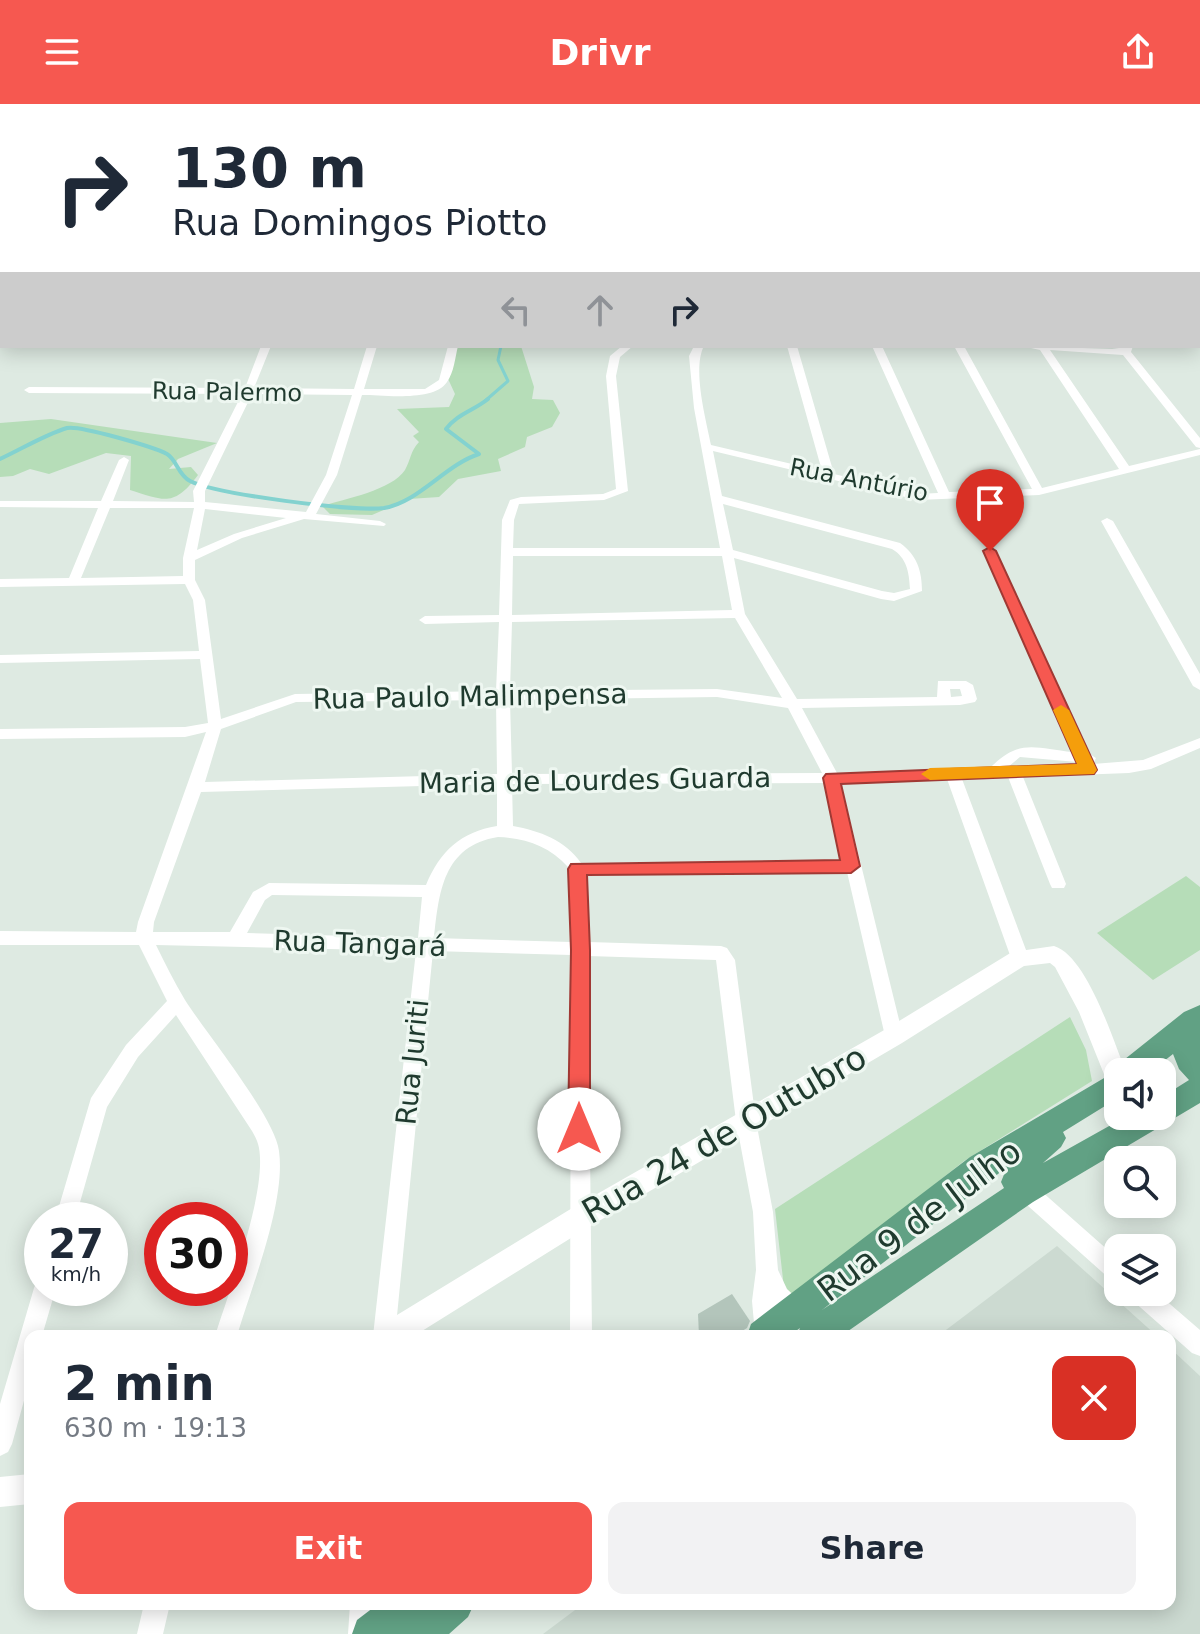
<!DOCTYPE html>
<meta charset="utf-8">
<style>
body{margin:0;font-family:"DejaVu Sans",sans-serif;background:#f2f2f3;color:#1f2937;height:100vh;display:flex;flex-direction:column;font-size:30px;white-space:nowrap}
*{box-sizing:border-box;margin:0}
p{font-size:26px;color:#747a83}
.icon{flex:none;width:44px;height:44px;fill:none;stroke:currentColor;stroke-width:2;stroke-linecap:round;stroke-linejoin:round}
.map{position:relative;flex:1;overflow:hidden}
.panel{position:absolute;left:24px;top:1226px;width:1152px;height:280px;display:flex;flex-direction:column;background:#fff;border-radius:16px;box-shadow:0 4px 20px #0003}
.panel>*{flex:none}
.banner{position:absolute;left:0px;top:0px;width:1200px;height:244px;box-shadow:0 4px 20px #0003;background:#fff;color:#1f2937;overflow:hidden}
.tools{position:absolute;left:1104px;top:954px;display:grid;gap:16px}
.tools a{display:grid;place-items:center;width:72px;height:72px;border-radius:16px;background:#fff;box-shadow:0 4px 20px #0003;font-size:40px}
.speed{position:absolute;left:24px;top:1098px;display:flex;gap:16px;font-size:40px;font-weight:700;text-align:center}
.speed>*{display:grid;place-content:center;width:104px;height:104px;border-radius:50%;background:#fff;box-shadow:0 4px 20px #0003;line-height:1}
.speed small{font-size:20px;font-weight:400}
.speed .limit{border:12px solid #d22;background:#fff;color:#111}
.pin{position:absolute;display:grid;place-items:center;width:68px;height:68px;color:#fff;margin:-82px -34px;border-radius:50% 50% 50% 0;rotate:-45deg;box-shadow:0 0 8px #0007}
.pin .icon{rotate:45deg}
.me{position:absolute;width:88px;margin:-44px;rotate:0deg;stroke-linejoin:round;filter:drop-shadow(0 0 6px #0008)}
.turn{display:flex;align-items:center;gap:28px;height:168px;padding:0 40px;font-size:36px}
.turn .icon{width:104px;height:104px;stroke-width:2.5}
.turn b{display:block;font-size:56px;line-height:68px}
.lanes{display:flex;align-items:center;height:76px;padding:0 40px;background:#0003;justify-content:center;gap:40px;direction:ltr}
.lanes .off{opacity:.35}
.round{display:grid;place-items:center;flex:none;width:84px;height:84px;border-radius:16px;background:#f2f2f3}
.overview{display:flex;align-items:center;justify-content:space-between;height:136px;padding:0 40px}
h1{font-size:48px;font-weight:600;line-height:60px}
.cta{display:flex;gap:16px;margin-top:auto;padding:16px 40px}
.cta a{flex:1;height:92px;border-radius:16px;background:#f65850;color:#fff;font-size:32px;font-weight:600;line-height:92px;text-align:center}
.cta a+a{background:#f2f2f3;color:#1f2937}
header{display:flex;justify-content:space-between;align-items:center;height:104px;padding:0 40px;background:#f65850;color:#fff;font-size:36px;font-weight:600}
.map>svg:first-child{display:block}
.built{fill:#ccdad1}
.green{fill:#b6ddb8}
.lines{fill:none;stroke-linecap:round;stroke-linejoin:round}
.stream-far1{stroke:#83d2cf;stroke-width:3}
.stream{stroke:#83d2cf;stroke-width:4}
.building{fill:#b3c5bb}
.minor{fill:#fff;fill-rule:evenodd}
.tertiary{fill:#fff;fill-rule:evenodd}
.primary{fill:#61a184;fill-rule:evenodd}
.motorway{fill:#2a674f;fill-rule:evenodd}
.route{fill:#f65850;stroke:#a03934;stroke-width:2}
.slow{fill:#f59e0b}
.labels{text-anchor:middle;stroke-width:6;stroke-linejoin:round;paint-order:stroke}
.far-street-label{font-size:24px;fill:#1f3a2e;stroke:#eef7f1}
.street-label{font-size:28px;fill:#1f3a2e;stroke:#eef7f1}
.near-street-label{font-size:34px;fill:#1f3a2e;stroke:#eef7f1}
</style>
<header><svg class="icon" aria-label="menu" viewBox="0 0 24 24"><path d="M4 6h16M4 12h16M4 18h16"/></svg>Drivr<svg class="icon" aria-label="share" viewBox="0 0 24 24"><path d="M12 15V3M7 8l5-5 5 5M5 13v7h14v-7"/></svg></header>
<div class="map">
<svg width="1200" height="1530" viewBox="0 0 1200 1530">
<rect width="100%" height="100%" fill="#deeae2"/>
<path class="built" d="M1057 1142 1157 1232H938Z
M1170 1244 1200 1272V1530H543L583 1500H1170Z"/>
<path class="green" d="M450 242H521L534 283 532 295 553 296 560 309 552 323 527 333 525 343 498 355 501 367 458 375 439 393 409 395 372 411 330 410 322 402C345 395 392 386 405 366 411 355 410 348 419 338L413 332 419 328 397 305 449 303 455 290 444 266Z
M51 315 217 339 178 355 169 365 191 363 198 371C174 403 165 397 130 386L131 352 106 349 49 370 30 365 13 372 0 373V319Z
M1186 772 1200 783V846L1153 876 1097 829Z
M1070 913 1086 946 1092 977 964 1057 794 1192 784 1184 775 1105Z"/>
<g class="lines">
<path class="stream-far1" d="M485 297 508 277 498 256 501 242"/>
<path class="stream" d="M0 355C22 345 44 331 67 324 79 321 154 343 167 350 177 356 178 371 190 377 215 390 354 408 384 404 419 398 445 361 479 350L446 325C457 310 473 307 488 295"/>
</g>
<path class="building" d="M732 1190 750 1217 747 1224 734 1232H699L698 1210Z"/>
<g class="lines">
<path class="minor" d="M1198 31H1200V35H1198Z
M1198 49H1200V54H1198Z
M1198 236 1200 237V243L1197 242Z
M261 242H271L254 284 354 285 367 242H377L364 285H425L439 276 448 242H458C455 254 454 268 447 278 434 298 384 291 362 291L337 371 316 410 380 417 386 420 384 422 304 415 242 434 195 456V476L205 496 221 615 295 590 496 587 499 518 425 520 419 516 425 512 499 511 502 416 510 396 521 393 603 390 616 385 606 272 610 252 622 242H633L620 253 616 272 628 387 604 396 519 400 514 416 513 444H720L694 304 689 252 694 242H704C692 265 706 315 711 341L822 367 787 242H797L834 370 918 390 938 389 872 242H882L949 388 1032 385 954 242H964L1042 384 1119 365 1040 246 1022 242 1112 245 1133 242 1131 248 1200 334V344L1196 343 1123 251 1050 246 1129 362 1200 345V351L1039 391 918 396 713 347 722 392 900 439C917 451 922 467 922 487L894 497 881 495 734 454 745 510 797 595 937 593 938 577H966L973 581 977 595 975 598 960 601 802 604 837 669 990 664C1020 634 1034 644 1073 648L984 447 990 443 996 447 1088 649 1096 654 1093 660 1143 656 1200 634V644L1151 665 1129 669 1023 673 1066 780 1064 784H1052L1050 780 1008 673 962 675 1029 854 1026 859H1014L1011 854 947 675 841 679 903 932 900 937 894 940 888 937 885 932 847 768 585 771 588 838 721 842 727 844 735 856 756 1017 773 1108 778 1166 787 1185 805 1202 808 1210 805 1218 797 1221 789 1218 774 1203 776 1232 755 1230 752 1197 756 1166 753 1108 736 1017 716 856 588 852 592 1232H570L571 851 433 847 395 1232H373L416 847 156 841C165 859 174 878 185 896 206 929 275 1013 279 1047 286 1098 252 1181 237 1232H215C229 1187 267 1089 259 1044 258 1038 255 1032 252 1027L176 911 138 953 107 1003 75 1116H55L91 994 126 941 167 897 139 841H0V827L136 828 138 818 206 628 185 633 0 635V625L185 623 208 619 200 555 0 559V551L199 547 193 496 185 480 0 483V475L69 474 98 404 0 403V397H101L119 356 124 353 129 356 113 397 194 398 193 387 242 290 29 289 24 286 29 283 245 284ZM252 290 352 291 326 371 306 408 205 398V387ZM723 400 892 445C907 454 909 468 910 485L894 489 882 487 733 446ZM110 404H194L183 454V472L81 474ZM205 405 286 414 234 430 197 446ZM513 452H722L732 506 512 511ZM735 514 782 594 717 585 510 587 512 518ZM950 585H960L962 592 951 593ZM717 593 788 604 822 669 512 670 510 596ZM496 596 497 670 205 678 221 625 296 598ZM1020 653 1077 658 1078 661 1008 663ZM826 679 844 756 581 759C565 736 540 727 513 722L512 680ZM497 680V722C461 728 440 747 426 781L269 779 253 788 230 828H153L154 818 201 688ZM498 733C526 734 549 742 568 763L571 838 434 834C439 788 443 742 498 733ZM272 791 422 793 418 834 247 829 265 796Z
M1107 414 1113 417 1200 570V586L1193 582 1101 417Z
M1025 1077 1032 1079 1118 1155V1179L1111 1176 1018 1093 1015 1086 1018 1079Z
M42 1175V1184H56L42 1232H30V1275L12 1340 8 1348 0 1352V1300L34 1184 37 1177Z
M1129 1188H1156L1200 1226V1252L1192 1249 1132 1196Z
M144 1500H170L163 1530H137Z
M350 1500H376L374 1530H348Z"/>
<path class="tertiary" d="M579 0H610L613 2H582Z
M0 176H2L0 183Z
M1054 842C1087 852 1113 936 1126 968H1118V988L1110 985 1079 908 1055 863 1050 859 1024 862 902 939 587 1124 414 1232H375L379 1222 569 1106 886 925 1012 848Z
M30 1370V1400L0 1403V1373Z"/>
<path class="primary" d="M1200 901V999L1033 1098 841 1232H797L800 1224 789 1232H747L751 1220 970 1053 1116 967 1120 959 1184 908ZM1173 950 1179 965 1189 976 1162 993V1012H1127L1043 1059 1061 1043 1066 1034 1063 1028 1118 994V968H1150ZM1007 1063 1001 1078 1004 1084 822 1206Z
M378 1500H474L468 1513 449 1530H352L357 1516Z"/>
<path class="motorway" d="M667 0H699L701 2H669Z
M716 0H749L751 2H718Z
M1198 42H1200V49H1198Z"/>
</g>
<path class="route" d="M990 443 996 447 1097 666 1094 670 841 680 860 762 851 769 587 771 590 846V1025L587 1032 579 1035 571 1032 568 1025 571 846 568 765 571 760 840 756 823 674 826 670 1077 660 983 447Z"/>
<path class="slow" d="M1061 601 1069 606 1097 666 1094 670 930 676 921 670 930 664 1077 660 1053 606Z"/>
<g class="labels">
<g class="far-street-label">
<text transform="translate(227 288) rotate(1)" y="8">Rua Palermo</text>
<text transform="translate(859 376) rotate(11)" y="8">Rua Antúrio</text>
</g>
<g class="street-label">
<text transform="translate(470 592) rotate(-1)" y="10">Rua Paulo Malimpensa</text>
<text transform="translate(595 676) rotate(-1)" y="10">Maria de Lourdes Guarda</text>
<text transform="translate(360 839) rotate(2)" y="10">Rua Tangará</text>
<text transform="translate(412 958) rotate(-84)" y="10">Rua Juriti</text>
</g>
<g class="near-street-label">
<text transform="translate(724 1030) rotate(-30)" y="12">Rua 24 de Outubro</text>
<text transform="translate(919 1116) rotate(-37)" y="12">Rua 9 de Julho</text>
</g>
</g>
</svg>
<div class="tools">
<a><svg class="icon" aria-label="sound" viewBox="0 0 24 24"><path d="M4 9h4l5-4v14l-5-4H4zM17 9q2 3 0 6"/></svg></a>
<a><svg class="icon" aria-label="search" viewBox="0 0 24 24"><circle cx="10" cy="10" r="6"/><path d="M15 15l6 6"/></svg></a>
<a><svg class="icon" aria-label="layers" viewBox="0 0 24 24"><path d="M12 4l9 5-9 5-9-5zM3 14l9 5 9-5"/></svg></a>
</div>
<div class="speed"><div>27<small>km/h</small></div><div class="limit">30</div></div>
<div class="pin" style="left:990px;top:447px;background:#d93025"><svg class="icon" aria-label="arrive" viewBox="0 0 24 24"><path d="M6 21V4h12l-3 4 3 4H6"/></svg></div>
<svg class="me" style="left:579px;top:1025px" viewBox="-20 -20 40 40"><circle r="19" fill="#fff"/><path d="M0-13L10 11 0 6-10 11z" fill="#f65850"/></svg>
<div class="banner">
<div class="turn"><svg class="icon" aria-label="right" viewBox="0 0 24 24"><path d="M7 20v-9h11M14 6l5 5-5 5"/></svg><div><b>130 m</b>Rua Domingos Piotto</div></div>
<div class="lanes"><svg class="icon off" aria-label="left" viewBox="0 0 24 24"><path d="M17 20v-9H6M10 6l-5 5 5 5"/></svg><svg class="icon off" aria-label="ahead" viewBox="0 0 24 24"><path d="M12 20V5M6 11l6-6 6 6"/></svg><svg class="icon" aria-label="right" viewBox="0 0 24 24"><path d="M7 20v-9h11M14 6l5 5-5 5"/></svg></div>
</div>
<section class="panel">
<div class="overview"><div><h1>2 min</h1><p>630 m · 19:13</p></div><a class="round" style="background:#d93025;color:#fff"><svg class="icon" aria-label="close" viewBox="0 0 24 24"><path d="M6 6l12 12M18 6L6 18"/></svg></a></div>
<div class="cta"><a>Exit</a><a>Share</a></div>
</section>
</div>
